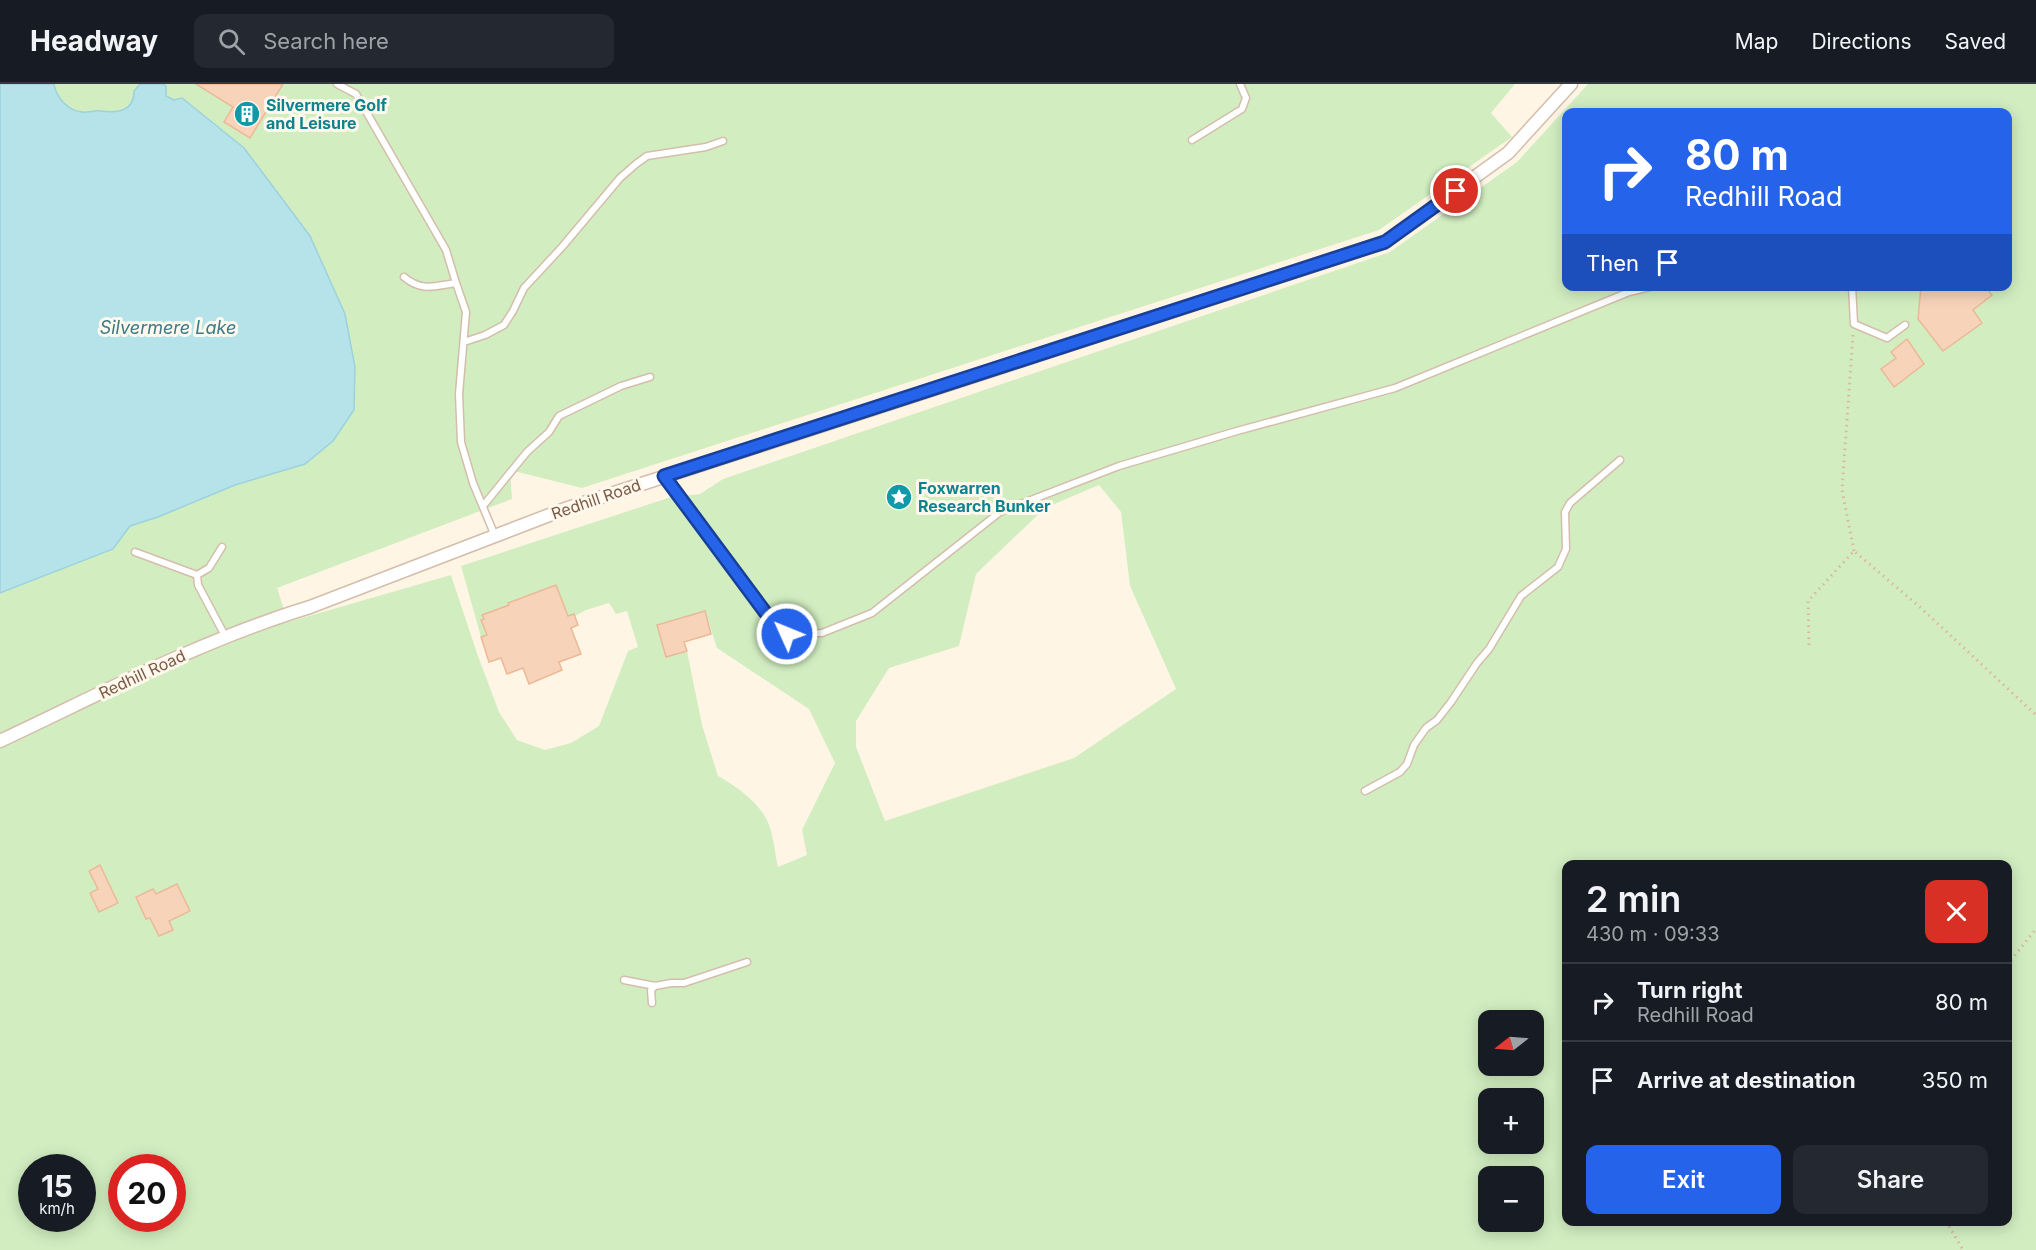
<!DOCTYPE html>
<meta charset="utf-8">
<style>
body{margin:0;font-family:Inter,sans-serif;background:#242831;color:#f1f3f6;height:100vh;display:flex;flex-direction:column;font-size:22px;white-space:nowrap}
*{box-sizing:border-box;margin:0}
p{font-size:20px;color:#9ea1a6}
.icon{flex:none;width:33px;height:33px;fill:none;stroke:currentColor;stroke-width:2;stroke-linecap:round;stroke-linejoin:round}
.map{position:relative;flex:1;overflow:hidden}
.details{position:absolute;left:1562px;top:776px;width:450px;height:366px;display:flex;flex-direction:column;background:#171b24;border-radius:12px;box-shadow:0 3px 15px #0003}
.details>*{flex:none}
.guide{position:absolute;left:1562px;top:24px;width:450px;height:183px;border-radius:12px;box-shadow:0 3px 15px #0003;background:#2563eb;color:#fff;overflow:hidden}
.needle{width:39px;rotate:253deg}
.controls{position:absolute;left:1478px;top:926px;display:grid;gap:12px}
.controls a{display:grid;place-items:center;width:66px;height:66px;border-radius:12px;background:#171b24;box-shadow:0 3px 15px #0003;font-size:30px}
.speed{position:absolute;left:18px;top:1070px;display:flex;gap:12px;font-size:30px;font-weight:700;text-align:center}
.speed>*{display:grid;place-content:center;width:78px;height:78px;border-radius:50%;background:#171b24;box-shadow:0 3px 15px #0003;line-height:1}
.speed small{font-size:15px;font-weight:400}
.speed .limit{border:9px solid #d22;background:#fff;color:#111}
.pin{position:absolute;display:grid;place-items:center;width:51px;height:51px;color:#fff;margin:-26px;border:3px solid #fff;border-radius:50%;box-shadow:0 2px 6px #0007}
.me{position:absolute;width:66px;margin:-33px;rotate:314deg;stroke-linejoin:round;filter:drop-shadow(0 0 4px #0008)}
.turn{display:flex;align-items:center;gap:21px;height:126px;padding:0 24px;font-size:27px}
.turn .icon{width:78px;height:78px;stroke-width:2.5}
.turn b{display:block;font-size:42px;line-height:51px}
.then{display:flex;align-items:center;height:57px;padding:0 24px;background:#0003;gap:12px;font-size:22px}
.round{display:grid;place-items:center;flex:none;width:63px;height:63px;border-radius:12px;background:#242831}
.summary{display:flex;align-items:center;justify-content:space-between;height:102px;padding:0 24px}
h1{font-size:36px;font-weight:600;line-height:45px}
.cta{display:flex;gap:12px;margin-top:auto;padding:12px 24px}
.cta a{flex:1;height:69px;border-radius:12px;background:#2563eb;color:#fff;font-size:24px;font-weight:600;line-height:69px;text-align:center}
.cta a+a{background:#242831;color:#f1f3f6}
ul{padding:0;list-style:none}
li{display:flex;align-items:center;gap:18px;height:78px;padding:0 24px;border-top:2px solid #363941}
li div{flex:1}
li b{display:block;font-size:22px}
li em{font-style:normal}
header{display:flex;align-items:center;gap:36px;box-sizing:border-box;height:84px;padding:0 30px;background:#171b24;border-bottom:2px solid #363941}
header strong{font-size:28px}
nav{display:flex;gap:33px;margin-inline-start:auto;font-size:21px}
.search{width:420px;height:54px;background:#242831;display:flex;align-items:center;gap:15px;box-sizing:border-box;padding:0 21px;border-radius:12px;color:#9ea1a6;font-size:22px}
.map>svg:first-child{display:block}
.green{fill:#d2eec1;fill-rule:evenodd}
.water{fill:#b6e2ea;stroke:#9bd2dd;stroke-width:1.5}
.building{fill:#f7d3b9;stroke:#ebb997;stroke-width:1.5}
.lines{fill:none;stroke-linecap:round;stroke-linejoin:round}
.lane-casing{stroke:#d4beab;stroke-width:9}
.street-casing{stroke:#d4beab;stroke-width:15}
.path{stroke:#dcb69b;stroke-width:3;stroke-dasharray:1.5 4.5;stroke-linecap:butt}
.lane{stroke:#fff;stroke-width:6}
.street{stroke:#fff;stroke-width:12}
.route-casing{stroke:#184099;stroke-width:15}
.route{stroke:#2563eb;stroke-width:10}
.labels{text-anchor:middle;stroke-width:6;stroke-linejoin:round;paint-order:stroke}
.culture-label{font-size:16px;font-weight:bold;fill:#0d838f;stroke:#fff8ec;text-anchor:start}
.street-label{font-size:16px;fill:#7a5a46;stroke:#fff8ec}
.water-label{font-size:18px;font-style:italic;fill:#3b7a88;stroke:#fff8ec}
</style>
<header>
<strong>Headway</strong>
<div class="search"><svg class="icon" aria-label="search" viewBox="0 0 24 24"><circle cx="10" cy="10" r="6"/><path d="M15 15l6 6"/></svg>Search here</div>
<nav><a>Map</a><a>Directions</a><a>Saved</a></nav>
</header>
<div class="map">
<svg width="2036" height="1166" viewBox="0 0 2036 1166">
<rect width="100%" height="100%" fill="#fff5e4"/>
<path class="green" d="M0 0H1515L1491 29 1512 53 1379 146 582 404 510 386 512 415 277 504 288 538 451 491 478 572 499 628 517 656 545 666 571 659 599 642 628 567 638 563 627 527 616 530 609 519 586 526 575 532 574 530 568 532 526 512 509 519 511 525 483 531 489 550 481 553 461 482 671 413 700 410 723 395 1390 168 1517 78 1588 0H2036V1166H0ZM1566 28H2007V202H1566ZM1099 401 1121 428 1130 502 1176 605 1074 674 885 737 856 663V637L889 584 959 562 976 490 1045 424ZM705 527 717 564 809 625 835 679 802 746 807 771 778 783C775 770 774 754 769 741 762 720 736 702 718 692L702 641 687 567 666 573ZM1566 780H2007V1137H1566ZM1488 936H1533V981H1488ZM1488 1014H1533V1059H1488ZM32 1083H82V1134H32ZM122 1083H172V1134H122ZM1488 1092H1533V1137H1488Z"/>
<path class="water" d="M0 0H54C56 13 68 27 82 28 88 29 94 26 101 27 117 29 134 28 134 7L140 0H163L166 2V12L174 16 182 14 244 64 310 152 345 230 355 283 354 326 333 357 305 380 235 401 158 433 130 442 113 465 0 509Z"/>
<path class="building" d="M196 0H283L250 54 224 38 233 23Z
M1921 202H1985L1992 211 1973 226 1982 239 1943 267 1918 235Z
M1907 255 1924 280 1894 303 1881 285 1896 274 1891 268Z
M556 501 568 532 574 530 578 541 571 544 581 570 559 578 562 586 529 600 523 584 507 590 501 574 489 578 481 553 487 551 481 536 484 535 482 531 509 521 508 519Z
M705 527 711 550 684 558 687 567 666 573 657 541Z
M100 781 118 819 99 828 90 809 98 805 89 787Z
M177 800 190 827 169 837 173 846 159 852 150 834 146 835 136 813 153 805 156 810Z"/>
<g class="lines">
<g class="lane-casing">
<path id="lane" d="M337 0 356 10 446 166 456 199
M1192 56 1242 25 1246 14 1240 0
M404 193C422 208 434 202 456 199L466 228 459 310 461 358 473 399 495 452
M1852 202 1854 240 1887 254 1905 241
M464 258 485 251 504 241 513 227 524 204 562 163 620 94 636 80 647 72 706 63 723 57
M665 393 765 528 787 550 822 549 872 529 1000 428 1119 382 1237 347 1395 304 1629 208 1654 202
M483 422 527 368 549 348 559 332 621 302 650 293
M135 468 197 491 198 501 223 548
M197 491 209 484 222 463
M1365 707 1400 688 1407 680 1414 661 1426 644 1437 636 1451 618 1477 579 1489 565 1521 512 1558 483 1566 465 1565 428 1570 419 1620 376
M624 896 655 902 671 899H684L747 878
M652 919 651 906 655 902"/>
</g>
<g class="street-casing">
<path id="street" d="M0 657C102 609 202 556 310 523L565 425 1385 158 1508 69 1571 0"/>
</g>
<path class="path" d="M1853 251 1842 406 1854 467
M1809 561 1808 517 1854 467 1921 524 2036 631
M2007 881 2036 845
M1946 1137 1963 1166"/>
<use href="#lane" class="lane"/>
<use href="#street" class="street"/>
</g>
<g class="lines">
<g class="route-casing">
<path id="route" d="M787 550 765 528 664 392 1385 158 1456 107"/>
</g>
<use href="#route" class="route"/>
</g>
<defs>
<g id="building-disc" transform="scale(1.35)"><circle r="9.5" fill="#0f9aa8" stroke="#fff8ec"/><path d="M-4-6H4V6H1V3H-1V6H-4ZM-2.5-4.3h1.7v1.8h-1.7ZM.8-4.3h1.7v1.8H.8ZM-2.5-1h1.7V.8h-1.7ZM.8-1h1.7V.8H.8Z" fill="#fff"/></g>
<g id="sight-disc" transform="scale(1.35)"><circle r="9.5" fill="#0f9aa8" stroke="#fff8ec"/><path d="M0-6L1.8-2.2L6-1.7L2.9 1.2L3.7 5.4L0 3.3L-3.7 5.4L-2.9 1.2L-6-1.7L-1.8-2.2Z" fill="#fff"/></g>
</defs>
<g fill-rule="evenodd">
<use href="#building-disc" x="247" y="30"/>
<use href="#sight-disc" x="899" y="413"/>
</g>
<g class="labels">
<g class="culture-label">
<text x="266" y="27">Silvermere Golf<tspan x="266" dy="18">and Leisure</tspan></text>
<text x="918" y="410">Foxwarren<tspan x="918" dy="18">Research Bunker</tspan></text>
</g>
<g class="street-label">
<text transform="translate(596 415) rotate(-19)" y="6">Redhill Road</text>
<text transform="translate(142 590) rotate(-25)" y="6">Redhill Road</text>
</g>
<g class="water-label">
<text x="168" y="250">Silvermere Lake</text>
</g>
</g>
</svg>
<div class="controls">
<a><svg class="needle" viewBox="-14 -14 28 28"><path d="M0-13l5 13h-10z" fill="#e53935"/><path d="M0 13l5-13h-10z" fill="#9ea1a6"/></svg></a>
<a>+</a>
<a>−</a>
</div>
<div class="speed"><div>15<small>km/h</small></div><div class="limit">20</div></div>
<div class="pin" style="left:1456px;top:107px;background:#d93025"><svg class="icon" aria-label="arrive" viewBox="0 0 24 24"><path d="M6 21V4h12l-3 4 3 4H6"/></svg></div>
<svg class="me" style="left:787px;top:550px" viewBox="-20 -20 40 40"><circle r="17" fill="#2563eb" stroke="#fff" stroke-width="3"/><path d="M0-11L8 9 0 5-8 9z" fill="#fff"/></svg>
<div class="guide">
<div class="turn"><svg class="icon" aria-label="right" viewBox="0 0 24 24"><path d="M7 20v-9h11M14 6l5 5-5 5"/></svg><div><b>80 m</b>Redhill Road</div></div>
<div class="then">Then<svg class="icon" aria-label="arrive" viewBox="0 0 24 24"><path d="M6 21V4h12l-3 4 3 4H6"/></svg></div>
</div>
<section class="details">
<div class="summary"><div><h1>2 min</h1><p>430 m · 09:33</p></div><a class="round" style="background:#d93025;color:#fff"><svg class="icon" aria-label="close" viewBox="0 0 24 24"><path d="M6 6l12 12M18 6L6 18"/></svg></a></div>
<ul>
<li><svg class="icon" aria-label="right" viewBox="0 0 24 24"><path d="M7 20v-9h11M14 6l5 5-5 5"/></svg><div><b>Turn right</b><p>Redhill Road</p></div><em>80 m</em></li>
<li><svg class="icon" aria-label="arrive" viewBox="0 0 24 24"><path d="M6 21V4h12l-3 4 3 4H6"/></svg><div><b>Arrive at destination</b></div><em>350 m</em></li>
</ul>
<div class="cta"><a>Exit</a><a>Share</a></div>
</section>
</div>
